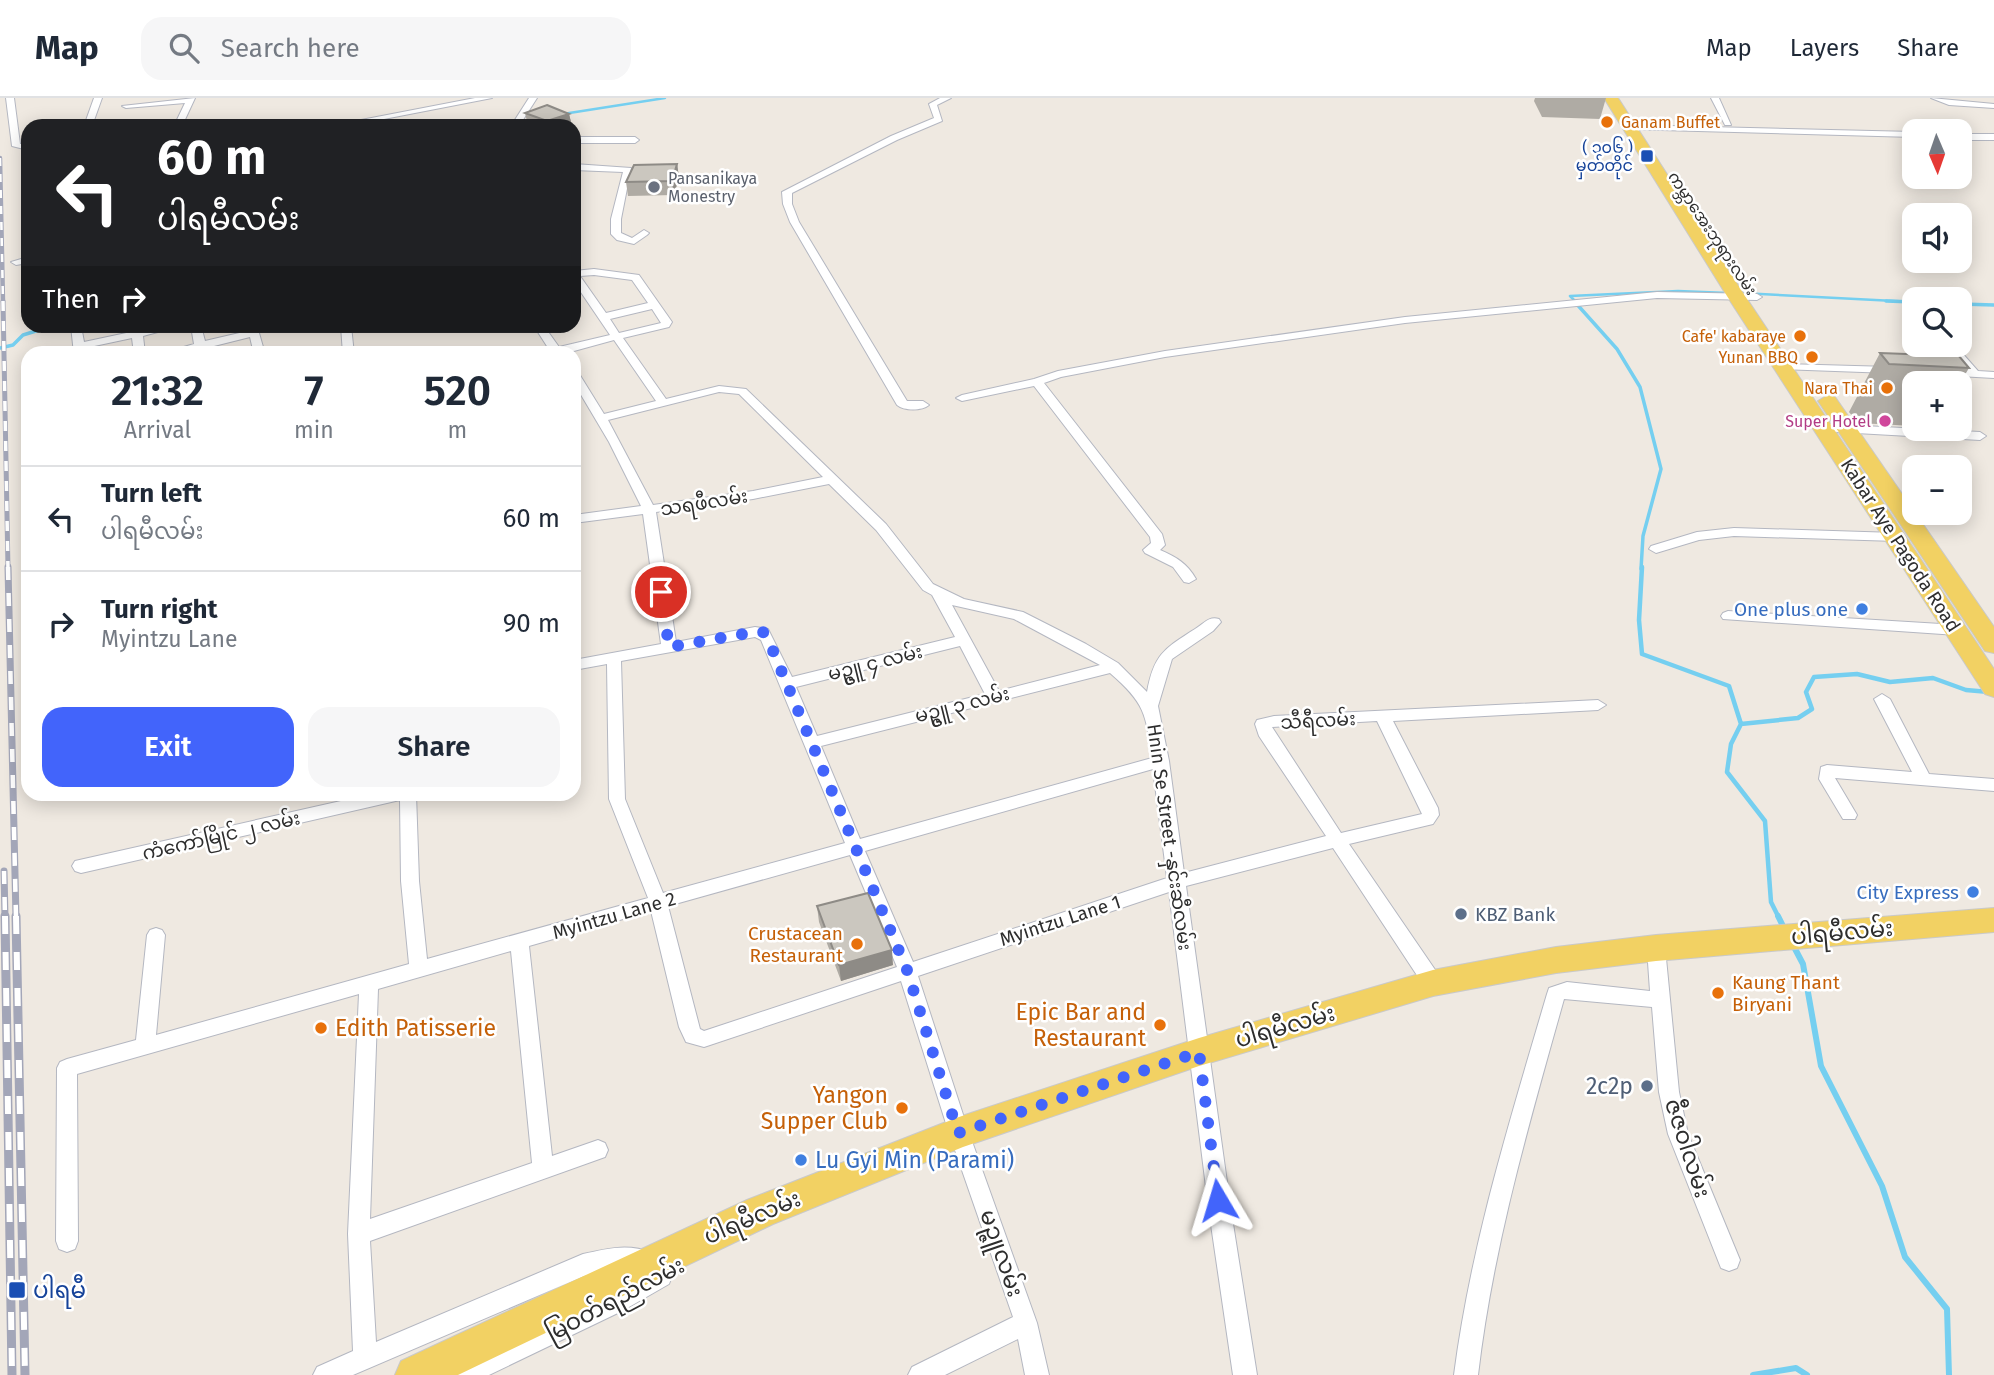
<!DOCTYPE html>
<meta charset="utf-8">
<style>
body{margin:0;font-family:"Fira Sans","Noto Sans Myanmar",sans-serif;background:#f6f6f7;color:#1f2937;height:100vh;display:flex;flex-direction:column;font-size:26px;white-space:nowrap}
*{box-sizing:border-box;margin:0}
p{font-size:23px;color:#747a83}
.icon{flex:none;width:38px;height:38px;fill:none;stroke:currentColor;stroke-width:2;stroke-linecap:round;stroke-linejoin:round}
.map{position:relative;flex:1;overflow:hidden}
.sheet{position:absolute;left:21px;top:248px;width:560px;height:455px;display:flex;flex-direction:column;background:#fff;border-radius:21px;box-shadow:0 4px 18px #0003}
.sheet>*{flex:none}
.top-card{position:absolute;left:21px;top:21px;width:560px;height:214px;border-radius:21px;box-shadow:0 4px 18px #0003;background:#202124;color:#fff;overflow:hidden}
.needle{width:46px;rotate:178deg}
.fabs{position:absolute;left:1902px;top:21px;display:grid;gap:14px}
.fabs a{display:grid;place-items:center;width:70px;height:70px;border-radius:14px;background:#fff;box-shadow:0 4px 18px #0003;font-size:35px}
.pin{position:absolute;display:grid;place-items:center;width:60px;height:60px;color:#fff;margin:-30px;border:4px solid #fff;border-radius:50%;box-shadow:0 2px 7px #0007}
.me{position:absolute;width:77px;margin:-38px;rotate:353deg;stroke-linejoin:round;filter:drop-shadow(0 0 5px #0008)}
.turn{display:flex;align-items:center;gap:24px;height:147px;padding:0 21px;font-size:32px}
.turn .icon{width:91px;height:91px;stroke-width:2.5}
.turn b{display:block;font-size:49px;line-height:60px}
.then{display:flex;align-items:center;height:66px;padding:0 21px;background:#0003;gap:14px;font-size:26px}
.eta{display:flex;justify-content:space-evenly;align-items:center;height:119px;text-align:center}
.eta b{font-size:42px;font-weight:600;line-height:49px}
.primary-button{display:flex;gap:14px;margin-top:auto;padding:14px 21px}
.primary-button a{flex:1;height:80px;border-radius:21px;background:#4264fb;color:#fff;font-size:28px;font-weight:600;line-height:80px;text-align:center}
.primary-button a+a{background:#f6f6f7;color:#1f2937}
ul{padding:0;list-style:none}
li{display:flex;align-items:center;gap:21px;height:105px;padding:0 21px;border-top:2px solid #e0e1e3}
li div{flex:1}
li b{display:block;font-size:26px}
li em{font-style:normal}
header{display:flex;align-items:center;gap:42px;box-sizing:border-box;height:98px;padding:0 35px;background:#fff;border-bottom:2px solid #e0e1e3}
header strong{font-size:33px}
nav{display:flex;gap:38px;margin-inline-start:auto;font-size:24px}
.search{width:490px;height:63px;background:#f6f6f7;display:flex;align-items:center;gap:18px;box-sizing:border-box;padding:0 24px;border-radius:21px;color:#747a83;font-size:26px}
.map>svg:first-child{display:block}
.lines{fill:none;stroke-linecap:round;stroke-linejoin:round}
.stream-far3{stroke:#75cff0;stroke-width:2.5}
.stream-far2{stroke:#75cff0;stroke-width:3.5}
.stream-far1{stroke:#75cff0;stroke-width:4.5}
.stream{stroke:#75cff0;stroke-width:6}
.minor-casing{stroke:#b4b7c1;stroke-width:2}
.primary-casing{stroke:#c9c9c9;stroke-width:2}
.minor{fill:#fff;fill-rule:evenodd}
.primary{fill:#f2d163;fill-rule:evenodd}
.rail-far3-casing{stroke:#a3a6b8;stroke-width:4.5}
.rail-far2-casing{stroke:#a3a6b8;stroke-width:5}
.rail-far1-casing{stroke:#a3a6b8;stroke-width:7}
.rail-casing{stroke:#a3a6b8;stroke-width:9}
.rail-far3{stroke:#fff;stroke-width:2.5;stroke-dasharray:8;stroke-linecap:butt}
.rail-far2{stroke:#fff;stroke-width:3.5;stroke-dasharray:10;stroke-linecap:butt}
.rail-far1{stroke:#fff;stroke-width:4.5;stroke-dasharray:13;stroke-linecap:butt}
.rail{stroke:#fff;stroke-width:6;stroke-dasharray:18;stroke-linecap:butt}
.wall{fill:#afaba4}
.shaded-wall{fill:#8e8b86}
.building{fill:#cbc7bf;stroke:#8e8b86;stroke-width:2}
.route{stroke:#4264fb;stroke-width:12;stroke-dasharray:0 21.6}
.food-dot{fill:#e8710a;stroke:#fff;stroke-width:2.5}
.transit-dot{fill:#1a4fb4;stroke:#fff;stroke-width:2.5}
.worship-dot{fill:#6b7280;stroke:#fff;stroke-width:2.5}
.hotel-dot{fill:#d1479c;stroke:#fff;stroke-width:2.5}
.shop-dot{fill:#3f7fe0;stroke:#fff;stroke-width:2.5}
.service-dot{fill:#5c6f8a;stroke:#fff;stroke-width:2.5}
.labels{text-anchor:middle;stroke-width:5;stroke-linejoin:round;paint-order:stroke}
.far-food-label{font-size:16px;fill:#c56008;stroke:#fff;text-anchor:end}
.far-transit-label{font-size:16px;fill:#164399;stroke:#fff;text-anchor:end}
.far-worship-label{font-size:16px;fill:#5b616d;stroke:#fff;text-anchor:start}
.far-street-label{font-size:16px;fill:#2e2e2e;stroke:#fff}
.far-hotel-label{font-size:16px;fill:#b23c85;stroke:#fff;text-anchor:end}
.street-label{font-size:19px;fill:#2e2e2e;stroke:#fff}
.shop-label{font-size:19px;fill:#366cbe;stroke:#fff;text-anchor:end}
.service-label{font-size:19px;fill:#4e5e75;stroke:#fff;text-anchor:start}
.food-label{font-size:19px;fill:#c56008;stroke:#fff;text-anchor:end}
.near-street-label{font-size:23px;fill:#2e2e2e;stroke:#fff}
.near-food-label{font-size:23px;fill:#c56008;stroke:#fff;text-anchor:end}
.near-service-label{font-size:23px;fill:#4e5e75;stroke:#fff;text-anchor:end}
.near-shop-label{font-size:23px;fill:#366cbe;stroke:#fff;text-anchor:start}
.near-transit-label{font-size:23px;fill:#164399;stroke:#fff;text-anchor:start}
</style>
<header>
<strong>Map</strong>
<div class="search"><svg class="icon" aria-label="search" viewBox="0 0 24 24"><circle cx="10" cy="10" r="6"/><path d="M15 15l6 6"/></svg>Search here</div>
<nav><a>Map</a><a>Layers</a><a>Share</a></nav>
</header>
<div class="map">
<svg width="1994" height="1277" viewBox="0 0 1994 1277">
<rect width="100%" height="100%" fill="#efe9e1"/>
<g class="lines">
<path class="stream-far3" d="M563 16 665 0
M520 28 531 21
M1741 195 1914 204
M1576 204 1570 198 1678 193 1728 195"/>
<path class="stream-far2" d="M1574 203 1617 251 1640 289 1661 371 1643 438 1641 471
M1886 203 1914 204
M1960 206 1994 207
M0 250 13 247 23 237 52 228"/>
<path class="stream-far1" d="M1642 469 1639 522 1642 556 1729 588 1741 626
M1779 820 1771 804 1765 723 1727 674 1731 646 1741 626 1798 620 1812 611 1806 594 1814 579 1857 576 1890 584 1933 580 1966 592 1989 594"/>
<path class="stream" d="M1778 818 1784 830
M1793 847 1803 866 1821 968 1882 1088 1905 1159 1947 1211 1949 1277
M1753 1277 1796 1270 1807 1277"/>
<g class="minor-casing">
<path id="minor" d="M6 0H14L20 46H28V52L12 48Z
M94 0H102L92 28H84Z
M195 0 182 28H174L185 5 126 10 122 8Z
M475 0H492L348 28H330Z
M529 0H537L519 28H511Z
M940 0H951L937 7 942 23 897 42 792 95V106L799 124 907 303H923L929 307C922 313 904 313 897 307L790 124 783 106 782 94 891 38 934 20 929 6Z
M1711 0H1719L1731 27H1725Z
M1931 0 1994 6V10L1949 7Z
M1628 27 1914 34V39L1625 31V27Z
M1960 36H1994V42H1960Z
M574 39H635L639 42 635 45H574Z
M574 66 631 70 621 121V135L632 140 644 132 649 135 647 137 634 146 617 142 611 136V121L623 74 574 72Z
M28 159V165L16 167 11 164Z
M594 171 639 177 672 224 669 229 623 240 666 301 719 288 746 291 886 426 933 486 964 501 1023 514 1086 546 1118 565 1147 594C1154 556 1164 551 1195 531 1204 526 1208 518 1219 521L1221 524 1213 533 1172 561 1158 608 1169 663 1184 775 1326 738 1259 638 1255 626 1257 622 1274 618 1598 602 1606 607 1598 612 1393 623 1438 710 1439 717 1433 726 1349 746 1440 879 1442 885 1440 891 1433 893 1426 891 1333 750 1186 788 1231 1113 1257 1277H1233L1209 1113 1169 794 918 878 969 1035 1037 1225 1049 1277H1025L1018 1241 945 1277H908L912 1269 1013 1219 949 1035 901 883 704 949 686 944 679 929 651 813 529 848 552 1058 598 1042 605 1045 608 1052 605 1059 370 1143 376 1244 583 1156C607 1151 628 1145 652 1155L655 1163 652 1171 644 1174 619 1170 584 1178 353 1277H313L317 1269 353 1253 348 1136 359 896 77 976 78 1143 75 1151 67 1154 59 1151 56 1143 57 970 60 964 67 961 136 942 147 837 150 832 156 830 162 832 165 837 156 937 409 866 401 783 400 702 81 775 75 773 72 768 75 763 372 696H416L419 783 427 861 648 800 609 701 607 566 574 572V562L661 546 643 416 574 425V417L641 408 609 344 574 285V273L578 274 604 316 656 303 614 242 563 256H552L534 228H544L559 249 610 237 574 184V173ZM594 177 632 182 648 205 606 215 580 178ZM652 211 661 225 619 235 610 221ZM719 294 739 296 823 379 753 393 653 407 608 322ZM829 386 876 432 923 492 932 497 955 539 792 579 768 531 755 529 676 544 656 414 753 401ZM952 507 1014 521 1100 567 999 593ZM755 539 761 542 845 745 663 795 625 701 621 563ZM960 548 985 596 817 638 796 589ZM1110 575C1145 605 1146 616 1152 660L860 741 821 648ZM1377 623 1422 716 1341 735 1272 629ZM1153 671 1167 780 913 864 865 753ZM850 757 897 869 704 933 700 931 668 808ZM511 853 532 1065 370 1121 378 891Z
M1657 194 1757 196 1762 199 1757 202 1657 200 1405 225 1165 259 1061 279 1044 285 1162 436 1165 447 1160 452C1176 459 1187 465 1196 481L1189 485 1184 484 1173 469 1145 455 1143 452 1151 445 1150 439 1034 288 962 303 956 300 962 297 1034 281 1058 273 1165 253 1405 219Z
M71 228H81L84 244 131 234V228H141L142 232 162 228H180L143 238 145 256H134L132 240 85 250V256H74Z
M191 228H201L205 243 248 233 247 228H257L265 256H254L250 239 206 250 207 256H196V252L181 256H160L194 246Z
M341 228H351L354 256H343Z
M1944 247H1955L1978 273 1994 274V280L1940 277 1938 275 1944 272H1966Z
M1784 266 1890 269 1896 272 1890 275 1780 271 1778 269Z
M1825 326 1980 334 1986 338 1980 342 1821 333 1819 330Z
M1734 430 1896 435 1903 439 1896 443 1734 438 1699 442 1656 455 1649 451 1651 448 1697 434Z
M1728 513 1957 527 1964 532 1957 537 1723 521 1721 518 1723 515Z
M1882 596 1890 601 1929 676 1994 681V693L1835 680 1857 717 1855 721H1843L1819 681 1821 669 1827 667 1912 674 1874 601Z
M1656 842 1662 845 1665 850 1679 994 1688 1036 1740 1162 1737 1170 1729 1173 1721 1170 1668 1036 1659 994 1652 909 1564 901C1529 1026 1493 1148 1478 1277H1454C1471 1146 1510 1022 1547 896L1549 890 1567 884 1650 893 1647 850 1650 845Z
M661 1167 669 1170 672 1178 669 1186 622 1213 489 1277H451L455 1269 606 1197Z"/>
</g>
<g class="primary-casing">
<path id="primary" d="M1604 0H1618L1745 198 1994 571V599L1985 596 1727 198Z
M1828 297 1835 299 1994 529V555L1985 553 1818 303Z
M1994 810V834L1656 863 1556 875 1433 898 1199 968 963 1049 773 1126 458 1277H395L401 1263 747 1102 959 1019 1199 940 1433 872 1556 849 1656 837Z"/>
</g>
<use href="#minor" class="minor"/>
<use href="#primary" class="primary"/>
<g class="rail-far3-casing">
<path id="rail-far3" d="M0 60 3 204"/>
</g>
<g class="rail-far2-casing">
<path id="rail-far2" d="M3 203 8 471"/>
</g>
<g class="rail-far1-casing">
<path id="rail-far1" d="M8 469 16 820
M4 773 5 820"/>
</g>
<g class="rail-casing">
<path id="rail" d="M5 818 12 1277
M16 818 25 1277"/>
</g>
<use href="#rail-far3" class="rail-far3"/>
<use href="#rail-far2" class="rail-far2"/>
<use href="#rail-far1" class="rail-far1"/>
<use href="#rail" class="rail"/>
</g>
<path class="wall" d="M1535 0H1606L1600 21 1542 19 1534 3Z
M525 15 569 16 572 28H530L528 27Z
M677 66 679 79 674 97 628 98 626 84Z
M1880 255 1969 270 1960 285H1914V328L1858 325 1849 314Z
M817 808 893 867 841 883 819 824Z"/>
<path class="shaded-wall" d="M569 16 572 28H548L547 23Z
M677 66 679 79 674 97 672 83Z
M892 852 893 867 841 883 839 867Z"/>
<path class="building" d="M547 7 569 16 547 23 525 15Z
M677 66 672 83 626 84 634 67Z
M1880 255 1959 258 1969 270 1889 266Z
M868 795 892 852 839 867 817 808Z"/>
<g class="lines">
<path class="route" d="M661 494 669 549 755 534H763L768 541 907 872 958 1035 1199 954 1218 1102"/>
</g>
<g class="food-dot">
<circle cx="1607" cy="24" r="7"/>
<circle cx="1800" cy="238" r="7"/>
<circle cx="1812" cy="259" r="7"/>
<circle cx="1887" cy="290" r="7"/>
<circle cx="857" cy="846" r="7"/>
<circle cx="1718" cy="895" r="7"/>
<circle cx="1160" cy="927" r="7"/>
<circle cx="321" cy="930" r="7"/>
<circle cx="902" cy="1010" r="7"/>
</g>
<g class="transit-dot">
<rect x="1640" y="51" width="14" height="14" rx="3.5"/>
<rect x="8" y="1183" width="18" height="18" rx="3.5"/>
</g>
<circle class="worship-dot" cx="654" cy="89" r="7"/>
<circle class="hotel-dot" cx="1885" cy="323" r="7"/>
<g class="shop-dot">
<circle cx="1862" cy="511" r="7"/>
<circle cx="1973" cy="794" r="7"/>
<circle cx="801" cy="1062" r="7"/>
</g>
<g class="service-dot">
<circle cx="1461" cy="816" r="7"/>
<circle cx="1647" cy="988" r="7"/>
</g>
<g class="labels">
<g class="far-food-label">
<text x="1621" y="30" text-anchor="start">Ganam Buffet</text>
<text x="1786" y="244">Cafe' kabaraye</text>
<text x="1798" y="265">Yunan BBQ</text>
<text x="1873" y="296">Nara Thai</text>
</g>
<g class="far-transit-label">
<text x="1633" y="55">( ၁၀၆ )<tspan x="1633" dy="18">မှတ်တိုင်</tspan></text>
</g>
<g class="far-worship-label">
<text x="668" y="86">Pansanikaya<tspan x="668" dy="18">Monestry</tspan></text>
</g>
<g class="far-street-label">
<text transform="translate(1713 135) rotate(56)" y="6">ကမ္ဘာအေးဘုရားလမ်း</text>
</g>
<g class="far-hotel-label">
<text x="1871" y="329">Super Hotel</text>
</g>
<g class="street-label">
<text transform="translate(704 404) rotate(-9)" y="7">သရဖီလမ်း</text>
<text transform="translate(1901 447) rotate(57)" y="7">Kabar Aye Pagoda Road</text>
<text transform="translate(875 564) rotate(-14)" y="7">မဥ္ဇူ ၄ လမ်း</text>
<text transform="translate(962 606) rotate(-14)" y="7">မဥ္ဇူ ၃ လမ်း</text>
<text transform="translate(1318 622) rotate(-3)" y="7">သီရီလမ်း</text>
<text transform="translate(221 737) rotate(-13)" y="7">ကံကော်မြိုင် ၂ လမ်း</text>
<text transform="translate(1170 739) rotate(82)" y="7">Hnin Se Street -နှင်းဆီလမ်း</text>
<text transform="translate(614 817) rotate(-16)" y="7">Myintzu Lane 2</text>
<text transform="translate(1060 822) rotate(-18)" y="7">Myintzu Lane 1</text>
</g>
<g class="shop-label">
<text x="1848" y="518">One plus one</text>
<text x="1959" y="801">City Express</text>
</g>
<g class="service-label">
<text x="1475" y="823">KBZ Bank</text>
</g>
<g class="food-label">
<text x="843" y="842">Crustacean<tspan x="843" dy="22">Restaurant</tspan></text>
<text x="1732" y="891" text-anchor="start">Kaung Thant<tspan x="1732" dy="22">Biryani</tspan></text>
</g>
<g class="near-street-label">
<text transform="translate(1842 834) rotate(-5)" y="8">ပါရမီလမ်း</text>
<text transform="translate(1285 928) rotate(-16)" y="8">ပါရမီလမ်း</text>
<text transform="translate(1688 1050) rotate(72)" y="8">ဇီဇဝါလမ်း</text>
<text transform="translate(752 1119) rotate(-23)" y="8">ပါရမီလမ်း</text>
<text transform="translate(1002 1155) rotate(71)" y="8">မဉ္ဇူလမ်း</text>
<text transform="translate(615 1201) rotate(-28)" y="8">မြဝတ်ရည်လမ်း</text>
</g>
<g class="near-food-label">
<text x="1146" y="922">Epic Bar and<tspan x="1146" dy="26">Restaurant</tspan></text>
<text x="335" y="938" text-anchor="start">Edith Patisserie</text>
<text x="888" y="1005">Yangon<tspan x="888" dy="26">Supper Club</tspan></text>
</g>
<g class="near-service-label">
<text x="1633" y="996">2c2p</text>
</g>
<g class="near-shop-label">
<text x="815" y="1070">Lu Gyi Min (Parami)</text>
</g>
<g class="near-transit-label">
<text x="33" y="1200">ပါရမီ</text>
</g>
</g>
</svg>
<div class="fabs">
<a><svg class="needle" viewBox="-14 -14 28 28"><path d="M0-13l5 13h-10z" fill="#e53935"/><path d="M0 13l5-13h-10z" fill="#747a83"/></svg></a>
<a><svg class="icon" aria-label="sound" viewBox="0 0 24 24"><path d="M4 9h4l5-4v14l-5-4H4zM17 9q2 3 0 6"/></svg></a>
<a><svg class="icon" aria-label="search" viewBox="0 0 24 24"><circle cx="10" cy="10" r="6"/><path d="M15 15l6 6"/></svg></a>
<a>+</a>
<a>−</a>
</div>
<div class="pin" style="left:661px;top:494px;background:#d93025"><svg class="icon" aria-label="arrive" viewBox="0 0 24 24"><path d="M6 21V4h12l-3 4 3 4H6"/></svg></div>
<svg class="me" style="left:1218px;top:1102px" viewBox="-20 -20 40 40"><path d="M0-17L14 15 0 8-14 15z" fill="#4264fb" stroke="#fff" stroke-width="4"/></svg>
<div class="top-card">
<div class="turn"><svg class="icon" aria-label="left" viewBox="0 0 24 24"><path d="M17 20v-9H6M10 6l-5 5 5 5"/></svg><div><b>60 m</b>ပါရမီလမ်း</div></div>
<div class="then">Then<svg class="icon" aria-label="right" viewBox="0 0 24 24"><path d="M7 20v-9h11M14 6l5 5-5 5"/></svg></div>
</div>
<section class="sheet">
<div class="eta">
<div><b>21:32</b><p>Arrival</p></div>
<div><b>7</b><p>min</p></div>
<div><b>520</b><p>m</p></div>
</div>
<ul>
<li><svg class="icon" aria-label="left" viewBox="0 0 24 24"><path d="M17 20v-9H6M10 6l-5 5 5 5"/></svg><div><b>Turn left</b><p>ပါရမီလမ်း</p></div><em>60 m</em></li>
<li><svg class="icon" aria-label="right" viewBox="0 0 24 24"><path d="M7 20v-9h11M14 6l5 5-5 5"/></svg><div><b>Turn right</b><p>Myintzu Lane</p></div><em>90 m</em></li>
</ul>
<div class="primary-button"><a>Exit</a><a>Share</a></div>
</section>
</div>
